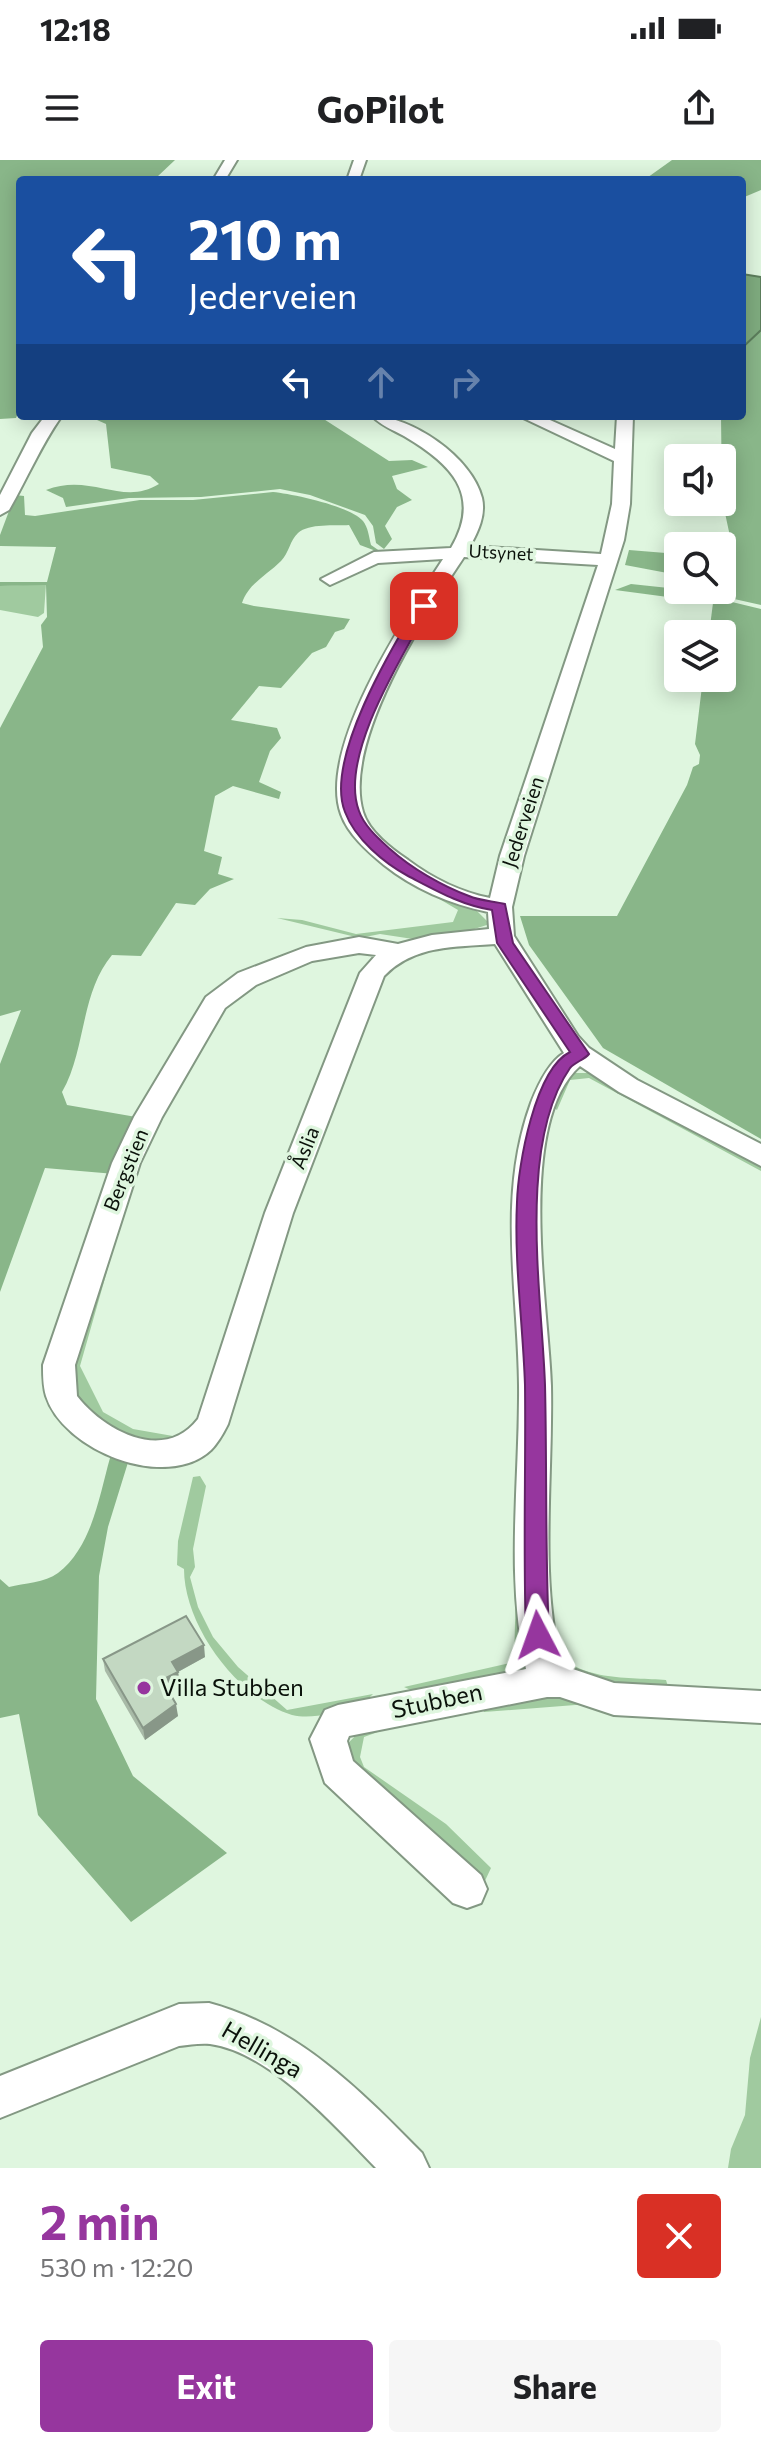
<!DOCTYPE html>
<meta charset="utf-8">
<style>
body{margin:0;font-family:Commissioner,sans-serif;background:#f6f6f6;color:#202124;height:100vh;display:flex;flex-direction:column;font-size:30px;white-space:nowrap}
*{box-sizing:border-box;margin:0}
p{font-size:26px;color:#757577}
.icon{flex:none;width:44px;height:44px;fill:none;stroke:currentColor;stroke-width:2;stroke-linecap:round;stroke-linejoin:round}
.map{position:relative;height:2008px;overflow:hidden}
.panel{display:flex;flex-direction:column;background:#fff;flex:1}
.panel>*{flex:none}
.guide{position:absolute;left:16px;top:16px;width:730px;height:244px;border-radius:8px;box-shadow:0 4px 20px #0003;background:#1a4fa0;color:#fff;overflow:hidden}
.fabs{position:absolute;left:664px;top:284px;display:grid;gap:16px}
.fabs a{display:grid;place-items:center;width:72px;height:72px;border-radius:8px;background:#fff;box-shadow:0 4px 20px #0003;font-size:40px}
.pin{position:absolute;display:grid;place-items:center;width:68px;height:68px;color:#fff;margin:-34px;border-radius:16px;box-shadow:0 4px 12px #0006}
.me{position:absolute;width:88px;margin:-44px;rotate:356deg;stroke-linejoin:round;filter:drop-shadow(0 0 6px #0008)}
.turn{display:flex;align-items:center;gap:28px;height:168px;padding:0 40px;font-size:36px}
.turn .icon{width:104px;height:104px;stroke-width:2.5}
.turn b{display:block;font-size:56px;line-height:68px}
.lanes{display:flex;align-items:center;height:76px;padding:0 40px;background:#0003;justify-content:center;gap:40px;direction:ltr}
.lanes .off{opacity:.35}
.round{display:grid;place-items:center;flex:none;width:84px;height:84px;border-radius:8px;background:#f6f6f6}
.overview{display:flex;align-items:center;justify-content:space-between;height:136px;padding:0 40px}
h1{font-size:48px;font-weight:700;line-height:60px;color:#96369e}
.action{display:flex;gap:16px;margin-top:auto;padding:16px 40px}
.action a{flex:1;height:92px;border-radius:8px;background:#96369e;color:#fff;font-size:32px;font-weight:700;line-height:92px;text-align:center}
.action a+a{background:#f6f6f6;color:#202124}
.status{display:flex;justify-content:space-between;align-items:center;height:56px;padding:0 40px;background:#fff;direction:ltr}
.status svg{height:22px;fill:currentColor}
header{display:flex;justify-content:space-between;align-items:center;height:104px;padding:0 40px;background:#fff;font-size:36px;font-weight:700}
.map>svg:first-child{display:block}
.green{fill:#a0ca9f}
.forest{fill:#89b689}
.water{fill:#7fac7f;stroke:#5c7e5c;stroke-width:2}
.lines{fill:none;stroke-linecap:round;stroke-linejoin:round}
.minor-casing{stroke:#839883;stroke-width:4}
.minor{fill:#fff;fill-rule:evenodd}
.wall{fill:#a8baa7}
.shaded-wall{fill:#889788}
.building{fill:#c3d8c2;stroke:#889788;stroke-width:2}
.route{fill:#96369e;stroke:#622367;stroke-width:2}
.poi-dot{fill:#96369e;stroke:#dff6df;stroke-width:3}
.labels{text-anchor:middle;stroke-width:7;stroke-linejoin:round;paint-order:stroke}
.far-street-label{font-size:18px;fill:#0a110a;stroke:#dff6df}
.street-label{font-size:20px;fill:#0a110a;stroke:#dff6df}
.near-poi-label{font-size:24px;fill:#0a110a;stroke:#dff6df;text-anchor:start}
.near-street-label{font-size:24px;fill:#0a110a;stroke:#dff6df}
</style>
<div class="status"><b>12:18</b><svg viewBox="0 0 49 12"><path d="M0 12V9h3v3zM5 12V6h3v6zM10 12V3h3v9zM15 12V0h3v12zM26 1h20v11H26zM47 4h2v5h-2z"/></svg></div>
<header><svg class="icon" aria-label="menu" viewBox="0 0 24 24"><path d="M4 6h16M4 12h16M4 18h16"/></svg>GoPilot<svg class="icon" aria-label="share" viewBox="0 0 24 24"><path d="M12 15V3M7 8l5-5 5 5M5 13v7h14v-7"/></svg></header>
<div class="map">
<svg width="761" height="2008" viewBox="0 0 761 2008">
<rect width="100%" height="100%" fill="#dff6df"/>
<path class="green" d="M46 424 44 453 38 457 0 450V426Z
M397 714 477 751 490 764 452 776 413 779 380 774 360 778 277 758 302 760 356 774 453 762 458 750Z
M574 913H590L761 1004V1011L589 918 570 920 557 950 554 948 564 920Z
M152 971 131 1027 80 1206 103 1252 133 1269 190 1279 150 1286 80 1255 66 1217 111 1064Z
M200 1316 206 1326 193 1389 195 1407 190 1417 198 1447 213 1477 238 1507 287 1550 373 1534C362 1546 346 1551 329 1554 317 1556 305 1558 292 1555 237 1538 184 1465 184 1409L177 1405 178 1381 193 1317Z
M546 1376 555 1486C572 1522 632 1517 666 1520L669 1530C643 1528 614 1530 589 1524 531 1511 546 1420 546 1376Z
M517 1386 529 1502 519 1514 413 1531 404 1527 514 1502Z
M533 1530 588 1544 484 1552 481 1547Z
M463 1547 467 1553 419 1557 364 1577 360 1597 364 1607 446 1664 491 1708 483 1725 406 1662 343 1601V1591C364 1554 425 1552 463 1547Z
M761 1857V2008H728L731 1989 745 1955 750 1898Z"/>
<path class="forest" d="M0 0H175L157 17 143 20H20V229L16 242 20 249 16 258 0 259Z
M672 0H761V30L742 38V20H644Z
M761 170V445L694 430H722V395H734L722 339 721 256H742V188Z
M88 256H319L389 301 412 300 428 307 392 316 397 329 412 340 397 347 385 366 392 379 384 389 376 383 373 366 365 355 310 335 280 329 201 337 129 338 66 347 63 338 46 330C91 312 122 347 159 324L150 316 111 308 106 264Z
M273 332C293 334 350 346 363 361 368 367 369 377 371 385L384 394 360 385 349 365C335 366 309 363 298 373 290 380 289 393 281 401 267 415 249 423 242 443L254 446 350 459 344 469 335 472 326 487 312 493 281 528 259 526 231 560 277 568 281 578 270 591 259 622 281 632 279 639 233 626 215 636 204 691 222 697 218 714 234 719 210 729 195 745 176 743 141 796 112 795C80 833 86 891 62 932L67 945 142 958 115 1014 45 1008 0 1132V904L21 850 0 856V568L43 487 41 465 47 457 46 425 0 426V422H47L56 387 0 386V375L15 335 24 336 25 355 35 356 140 340H193Z
M629 390 678 394V415L625 405Z
M631 424 678 429 761 449V979L603 888 529 785 520 756H617L687 625 693 607 699 604 700 595 695 584 703 518H722V474H709L713 443 615 430Z
M123 1291 130 1296 108 1367 99 1416 96 1539 133 1616 227 1693 131 1762 38 1655 19 1554 0 1558V1419L9 1427C24 1423 45 1423 58 1413 92 1387 99 1337 110 1298Z"/>
<path class="water" d="M742 114 761 117V170L742 188Z"/>
<g class="lines">
<g class="minor-casing">
<path id="minor" d="M225 0H237L225 20H213Z
M354 0H366L359 20H347Z
M45 256 61 257C41 285 27 319 9 350L0 355V335L32 273Z
M372 256C411 256 472 297 482 338 486 355 478 372 470 386L601 394 612 344 614 301 519 256H541L615 289 617 256H633L630 344 624 380 524 696 512 747 514 776 578 876 589 888 637 920 761 984V1006L619 932 580 906C515 963 549 1149 551 1226 553 1319 539 1414 561 1505L614 1523 761 1531V1563L614 1555 560 1537H547L349 1576 347 1581 353 1601 481 1715 487 1729 481 1743 467 1748 453 1743 325 1623 310 1579 325 1550 338 1545 526 1509C505 1415 520 1320 519 1225 518 1129 497 1036 531 943 538 925 548 903 564 893L495 784C455 787 414 785 384 816L293 1053 228 1264C224 1272 218 1283 211 1290 166 1332 63 1290 46 1236 43 1226 43 1215 43 1205L112 1003 134 957 206 837 238 813 306 787 359 777 398 784 432 775 489 769 488 752C450 744 414 729 384 705 367 691 348 674 341 654 317 588 407 454 443 399L378 403 330 425 321 419 374 392 451 388C483 334 450 303 404 276 393 270 380 265 372 256ZM464 397 598 405 500 696 490 738C460 732 432 718 408 700 392 689 369 672 363 652 342 582 426 454 464 397ZM359 793 376 795 360 813 265 1053 198 1259C164 1303 104 1271 77 1236L75 1205 140 1003 162 957 225 848 256 825 312 801Z
M209 1843C298 1867 359 1929 422 1993L429 2008H376C335 1966 270 1892 210 1884 200 1883 189 1885 179 1886L0 1958V1916L179 1844Z"/>
</g>
<use href="#minor" class="minor"/>
</g>
<path class="wall" d="M205 1497 178 1512 180 1524 168 1530 178 1556 145 1580 105 1511 103 1499Z"/>
<path class="shaded-wall" d="M204 1485 205 1497 174 1514 172 1502Z
M178 1512 180 1524 164 1532 162 1520Z
M176 1544 178 1556 145 1580 143 1568Z"/>
<path class="building" d="M186 1456 204 1485 172 1502 178 1512 162 1520 176 1544 143 1568 103 1499Z"/>
<path class="route" d="M419 443 430 446C404 494 338 596 359 651 364 666 379 679 390 689 411 708 442 726 469 736 480 741 494 741 505 744L513 783 589 894C584 900 575 902 570 908 517 985 542 1136 545 1225 547 1308 545 1391 549 1475L546 1482 538 1485 530 1482 526 1475C523 1391 526 1308 525 1225 523 1164 514 1103 517 1042 518 1005 535 909 570 892L497 783 492 750C461 745 437 731 408 716 384 703 355 679 345 652 324 600 392 487 419 443Z"/>
<circle class="poi-dot" cx="144" cy="1528" r="8"/>
<g class="labels">
<g class="far-street-label">
<text transform="translate(501 393) rotate(3)" y="6">Utsynet</text>
</g>
<g class="street-label">
<text transform="translate(523 662) rotate(-72)" y="7">Jederveien</text>
<text transform="translate(305 988) rotate(-68)" y="7">Åslia</text>
<text transform="translate(126 1010) rotate(-68)" y="7">Bergstien</text>
</g>
<g class="near-poi-label">
<text x="160" y="1536">Villa Stubben</text>
</g>
<g class="near-street-label">
<text transform="translate(437 1541) rotate(-12)" y="8">Stubben</text>
<text transform="translate(262 1890) rotate(30)" y="8">Hellinga</text>
</g>
</g>
</svg>
<div class="fabs">
<a><svg class="icon" aria-label="sound" viewBox="0 0 24 24"><path d="M4 9h4l5-4v14l-5-4H4zM17 9q2 3 0 6"/></svg></a>
<a><svg class="icon" aria-label="search" viewBox="0 0 24 24"><circle cx="10" cy="10" r="6"/><path d="M15 15l6 6"/></svg></a>
<a><svg class="icon" aria-label="layers" viewBox="0 0 24 24"><path d="M12 4l9 5-9 5-9-5zM3 14l9 5 9-5"/></svg></a>
</div>
<div class="pin" style="left:424px;top:446px;background:#d93025"><svg class="icon" aria-label="arrive" viewBox="0 0 24 24"><path d="M6 21V4h12l-3 4 3 4H6"/></svg></div>
<svg class="me" style="left:538px;top:1475px" viewBox="-20 -20 40 40"><path d="M0-17L14 15 0 8-14 15z" fill="#96369e" stroke="#fff" stroke-width="4"/></svg>
<div class="guide">
<div class="turn"><svg class="icon" aria-label="left" viewBox="0 0 24 24"><path d="M17 20v-9H6M10 6l-5 5 5 5"/></svg><div><b>210 m</b>Jederveien</div></div>
<div class="lanes"><svg class="icon" aria-label="left" viewBox="0 0 24 24"><path d="M17 20v-9H6M10 6l-5 5 5 5"/></svg><svg class="icon off" aria-label="ahead" viewBox="0 0 24 24"><path d="M12 20V5M6 11l6-6 6 6"/></svg><svg class="icon off" aria-label="right" viewBox="0 0 24 24"><path d="M7 20v-9h11M14 6l5 5-5 5"/></svg></div>
</div>
</div>
<section class="panel">
<div class="overview"><div><h1>2 min</h1><p>530 m · 12:20</p></div><a class="round" style="background:#d93025;color:#fff"><svg class="icon" aria-label="close" viewBox="0 0 24 24"><path d="M6 6l12 12M18 6L6 18"/></svg></a></div>
<div class="action"><a>Exit</a><a>Share</a></div>
</section>
